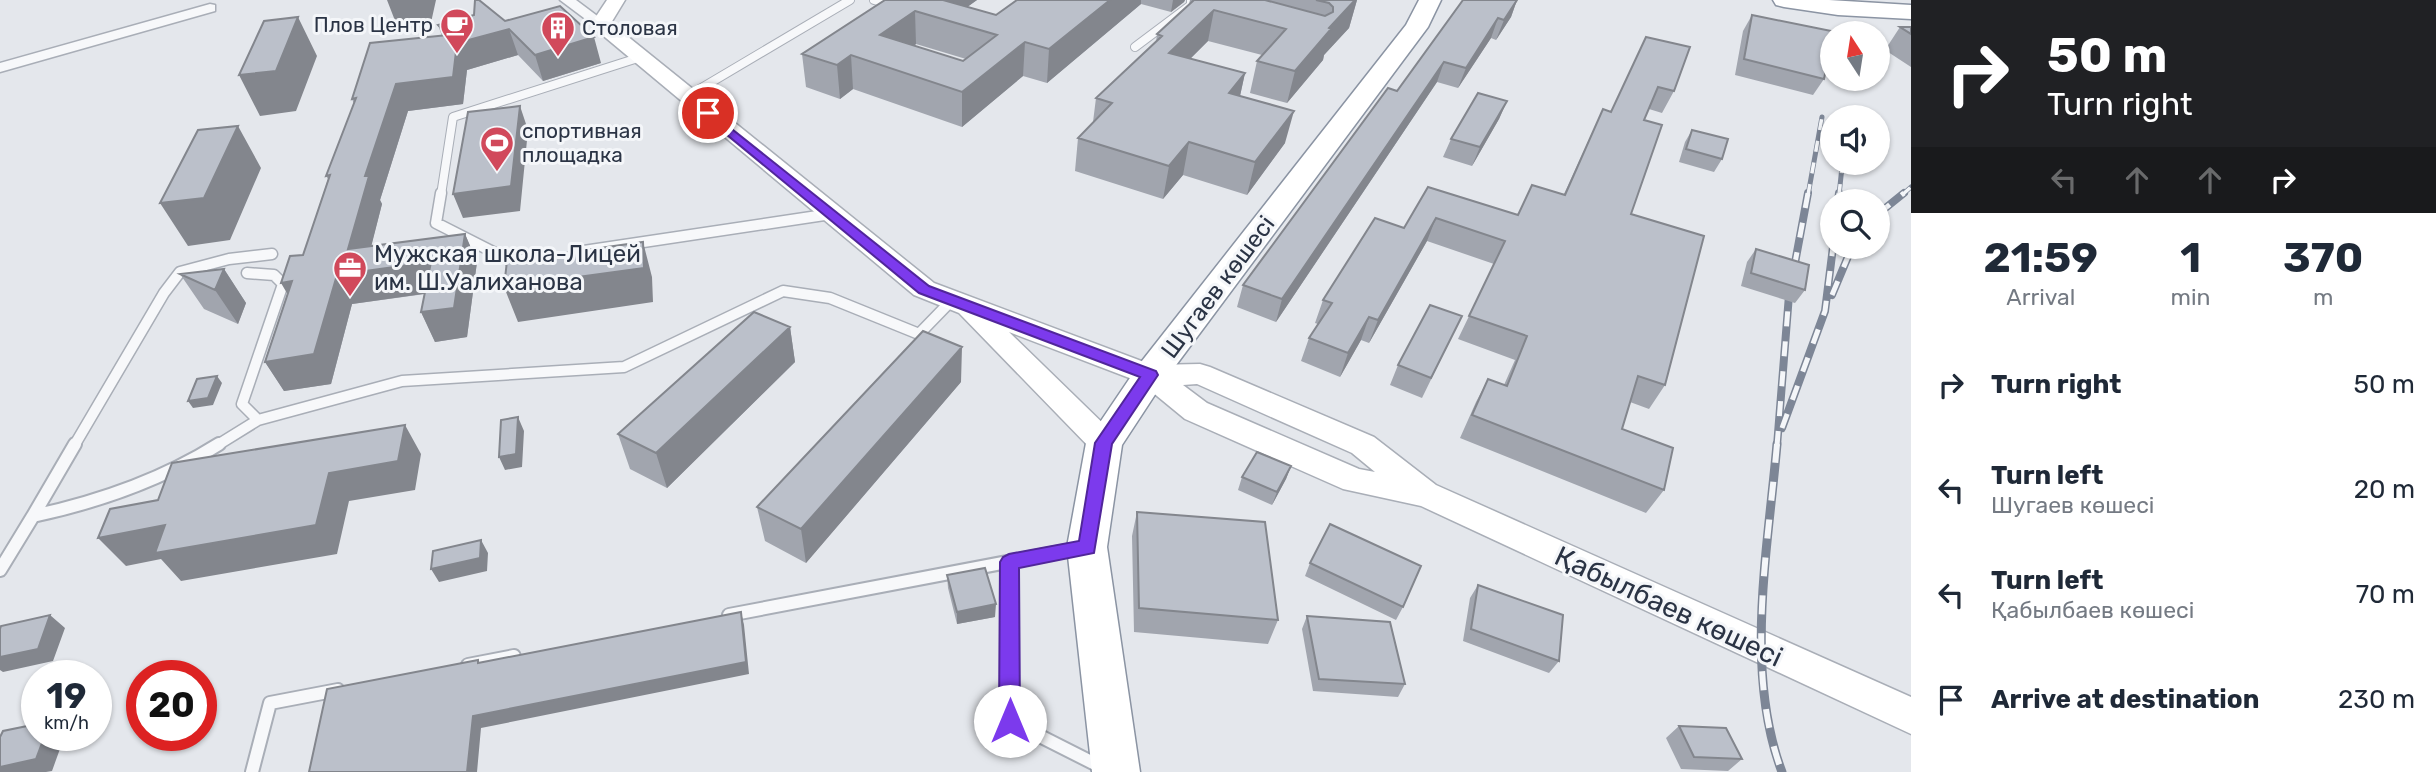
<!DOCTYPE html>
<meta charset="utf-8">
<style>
body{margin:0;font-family:Rubik,sans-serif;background:#f6f6f7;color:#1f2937;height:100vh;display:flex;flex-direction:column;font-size:26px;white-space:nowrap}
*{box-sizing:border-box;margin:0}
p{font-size:23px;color:#747a83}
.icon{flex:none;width:38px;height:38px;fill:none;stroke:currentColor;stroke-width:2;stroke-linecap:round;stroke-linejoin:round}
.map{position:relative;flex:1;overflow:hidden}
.sheet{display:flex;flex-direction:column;background:#fff;width:525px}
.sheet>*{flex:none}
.guide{background:#202124;color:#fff;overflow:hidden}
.needle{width:46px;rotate:348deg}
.buttons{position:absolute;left:1820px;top:21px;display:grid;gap:14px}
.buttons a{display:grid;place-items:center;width:70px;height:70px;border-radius:50%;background:#fff;box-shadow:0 2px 5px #0004;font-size:35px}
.speed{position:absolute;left:21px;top:660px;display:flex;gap:14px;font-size:35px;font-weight:700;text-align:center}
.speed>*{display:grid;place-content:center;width:91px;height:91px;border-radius:50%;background:#fff;box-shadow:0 2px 5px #0004;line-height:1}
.speed small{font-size:18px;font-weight:400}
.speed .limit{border:10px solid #d22;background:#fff;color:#111}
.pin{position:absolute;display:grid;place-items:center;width:60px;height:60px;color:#fff;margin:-30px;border:4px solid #fff;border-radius:50%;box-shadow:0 2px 7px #0007}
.me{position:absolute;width:77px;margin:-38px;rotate:0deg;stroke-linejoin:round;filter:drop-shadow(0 0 5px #0008)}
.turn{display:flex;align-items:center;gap:24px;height:147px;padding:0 21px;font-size:32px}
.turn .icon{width:91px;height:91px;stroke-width:2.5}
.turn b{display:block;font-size:49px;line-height:60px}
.lanes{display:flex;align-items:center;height:66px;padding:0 21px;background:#0003;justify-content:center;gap:35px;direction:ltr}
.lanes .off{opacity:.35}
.eta{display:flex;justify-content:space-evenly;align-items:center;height:119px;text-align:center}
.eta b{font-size:42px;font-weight:700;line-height:49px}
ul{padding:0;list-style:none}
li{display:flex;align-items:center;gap:21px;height:105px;padding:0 21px}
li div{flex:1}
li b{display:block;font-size:26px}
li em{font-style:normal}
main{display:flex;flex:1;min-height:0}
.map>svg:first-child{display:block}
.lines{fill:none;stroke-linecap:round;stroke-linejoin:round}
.service-far2-casing{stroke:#a9aeb7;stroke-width:10}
.service-far1-casing{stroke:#a9aeb7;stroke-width:13}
.service-casing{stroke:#a9aeb7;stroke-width:16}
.minor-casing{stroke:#a9aeb7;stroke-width:3}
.secondary-casing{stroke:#a9aeb7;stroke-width:3}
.trunk-casing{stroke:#8b94a3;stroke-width:3}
.service-far2{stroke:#f7f8fa;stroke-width:8}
.service-far1{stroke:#f7f8fa;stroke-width:10}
.service{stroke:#f7f8fa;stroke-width:12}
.minor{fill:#f7f8fa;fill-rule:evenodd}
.secondary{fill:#fff;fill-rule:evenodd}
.trunk{fill:#fff;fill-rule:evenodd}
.rail-far2-casing{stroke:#7d8696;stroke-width:5}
.rail-far1-casing{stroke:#7d8696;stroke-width:8}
.rail-casing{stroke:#7d8696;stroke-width:9}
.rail-far2{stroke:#f4f6f9;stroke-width:3.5;stroke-dasharray:11;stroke-linecap:butt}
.rail-far1{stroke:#f4f6f9;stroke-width:5;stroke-dasharray:15;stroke-linecap:butt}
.rail{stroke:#f4f6f9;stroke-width:6;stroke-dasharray:19;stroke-linecap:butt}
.wall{fill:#a1a5ae;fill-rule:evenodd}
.shaded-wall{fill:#83868d}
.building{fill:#bbc0ca;stroke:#83868d;stroke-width:2;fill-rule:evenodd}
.route{fill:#7c3aed;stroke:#51269a;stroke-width:2}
.labels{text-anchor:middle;stroke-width:6;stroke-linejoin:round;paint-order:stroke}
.far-poi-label{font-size:21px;fill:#2b3445;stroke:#f4f6f9;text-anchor:start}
.poi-label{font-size:24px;fill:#2b3445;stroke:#f4f6f9;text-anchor:start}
.street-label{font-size:24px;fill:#2b3445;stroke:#f4f6f9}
.near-street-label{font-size:28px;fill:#2b3445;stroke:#f4f6f9}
</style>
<main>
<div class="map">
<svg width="1911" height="772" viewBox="0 0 1911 772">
<rect width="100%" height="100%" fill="#e4e7ec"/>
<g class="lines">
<g class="service-far2-casing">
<path id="service-far2" d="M874 0 895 6
M1135 47 1191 5V0
M688 96 850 0
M441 195 453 117 641 57"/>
</g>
<g class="service-far1-casing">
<path id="service-far1" d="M441 193 436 223 511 261 523 260
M577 252 831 214
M247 273 274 275 283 284 242 404 258 420
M74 446 164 293 180 272 229 259 272 254
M216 446 258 420 402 381 624 367 783 291 830 298 919 334 952 300"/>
</g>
<g class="service-casing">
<path id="service" d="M75 444 33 516C98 502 162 480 219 444
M1009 562 1010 721 1111 772
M0 570 33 516
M729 615 1081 548
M468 665 514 656
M252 772 270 703 338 690"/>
</g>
<g class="minor-casing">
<path id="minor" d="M560 0H576L608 24 601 28 596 27Z
M210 4 215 5V11L0 72V63Z"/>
</g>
<g class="secondary-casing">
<path id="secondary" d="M607 0H625L611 23 934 283 1152 365 1200 364 1210 367 1374 437 1436 485 1911 697V734L1421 506 1343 489 1185 419 1140 382 1009 332 1115 435 1120 443 1115 451 1104 455 1093 451 959 313 914 295 594 28 591 24ZM1197 384 1352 453 1375 472 1359 469 1207 403 1183 385Z"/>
</g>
<g class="trunk-casing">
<path id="trunk" d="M1419 0H1441L1428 27 1162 384 1122 445 1107 547 1140 772H1092L1067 547 1086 443 1138 366 1406 25Z
M1773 0H1829L1911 5V19L1838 15 1784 7 1776 5Z"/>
</g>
<use href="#service-far2" class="service-far2"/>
<use href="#service-far1" class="service-far1"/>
<use href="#service" class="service"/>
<use href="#minor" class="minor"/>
<use href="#secondary" class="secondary"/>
<use href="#trunk" class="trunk"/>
<g class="rail-far2-casing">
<path id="rail-far2" d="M1808 195 1822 117
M1839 195 1842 167
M1902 195 1911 187"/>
</g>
<g class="rail-far1-casing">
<path id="rail-far1" d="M1838 201 1839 193
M1878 214 1904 193
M1832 295 1852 247
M1782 428 1825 311 1833 247
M1777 446 1789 295 1808 193"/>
</g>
<g class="rail-casing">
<path id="rail" d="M1777 444C1768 549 1744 671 1782 772"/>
</g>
<use href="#rail-far2" class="rail-far2"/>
<use href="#rail-far1" class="rail-far1"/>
<use href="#rail" class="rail"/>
</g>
<path class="wall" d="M885 0H977L967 7 996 15 1017 0H1185L1184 2 1171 12 1141 4 1047 83 1023 76 962 127 853 89 840 99 806 87 802 54ZM916 44 966 59 963 61 914 46Z
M1190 0H1357L1349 28 1324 55 1323 60 1287 103 1250 93 1257 61 1262 55 1208 41 1190 59 1245 73 1240 96 1285 143 1247 195 1183 175 1163 199 1075 171 1078 138 1093 122 1096 98 1156 42 1157 34 1189 4Z
M1463 0H1517L1511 17 1496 40 1491 38 1458 88 1437 82 1276 322 1237 307 1243 285 1397 91Z
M1752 15 1832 33V74L1826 73 1824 79 1813 95 1735 75 1743 31Z
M505 21 601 63 543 81 518 55 467 70 463 104 408 111 380 200 382 204 371 246 465 234 477 262 467 337 435 342 421 312 425 294 352 304 331 384 284 391 265 362 303 255 328 179 326 176 354 104 352 99 442 36 438 25Z
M1900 27H1911V67L1885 50Z
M1646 37 1674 91 1662 113 1649 109 1644 120 1631 214 1665 385 1649 409 1630 402 1622 429 1664 490 1646 513 1460 438 1476 402 1488 379 1504 385 1515 360 1458 339 1494 264 1427 241 1369 343 1361 340 1340 377 1301 361 1309 338 1318 324 1315 323 1323 300 1404 228 1428 187 1518 215 1564 194 1603 109 1611 112Z
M1507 101 1499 119 1472 166 1443 157 1451 139Z
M1692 130 1722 159 1714 172 1679 162 1685 142Z
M1756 249 1805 290 1795 303 1741 286 1747 262Z
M224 269 246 303 238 324 204 309 180 274Z
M1462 316 1422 398 1390 385 1398 365Z
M790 327 795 362 667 488 630 469 618 434Z
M961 382 806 563 765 541 757 507Z
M1291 466 1286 479 1272 505 1238 490 1242 477Z
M1137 512 1278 620 1268 644 1134 632 1132 536Z
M1310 563 1403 607 1396 620 1305 576Z
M947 575 995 617 957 624 948 588Z
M1478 585 1559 661 1549 673 1463 641 1470 598Z
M1307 616 1405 684 1398 697 1313 691 1302 629Z
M1679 726 1742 759 1728 771 1681 769 1666 738Z"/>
<path class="shaded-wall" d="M387 0H436L430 27 399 31Z
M935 0H977L948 21Z
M1110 0H1141V4L1047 83 1049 49Z
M1173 0H1185L1184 2 1171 12Z
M1355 0H1357L1349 28 1324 55 1323 60 1287 103 1295 71 1329 28Z
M1517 0 1511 17 1496 40 1504 20Z
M1214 10 1208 41 1164 85 1169 53Z
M915 11 916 44 884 67 880 35Z
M298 17 317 56 296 111 260 116 239 75Z
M1498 18 1491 38 1458 88 1466 68Z
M509 29 518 55 467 70 463 104 408 111 380 200 382 204 365 271 431 262 444 291 352 304 331 384 284 391 265 362 337 275 348 249 365 176 396 84 457 43Z
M594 37 601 63 543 81 535 55Z
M1025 42 1023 76 962 127V92Z
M851 55 853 89 840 99 837 65Z
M1444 62 1437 82 1276 322 1282 299Z
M1245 73 1238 105 1229 93Z
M1507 101 1499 119 1472 166 1480 147Z
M520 106 528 130 520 211 463 218 453 194Z
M1294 111 1285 143 1247 195 1255 162Z
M238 126 261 168 230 240 188 246 160 203Z
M1189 142 1183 175 1163 199 1169 166Z
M1436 218 1427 241 1369 343 1378 320Z
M465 234 477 262 467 337 435 342 421 312Z
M643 242 652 277 653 302 518 322 504 287Z
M224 269 246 303 238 324 215 290Z
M292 281 298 312 281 283Z
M1369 317 1361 340 1340 377 1348 353Z
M790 327 795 362 667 488 656 453Z
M962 347 961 382 806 563 801 529Z
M217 376 222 383 213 405 193 408 188 401Z
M518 417 524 431 522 467 505 470 499 457Z
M405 425 421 454 415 490 349 501 337 554 181 581 161 559 126 566 98 538 329 473Z
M1291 466 1286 479 1272 505 1277 492Z
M481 540 488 553 487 571 439 582 431 569Z
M996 604 995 617 957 624V612Z
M741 612 744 625 749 674 481 728 477 772H467L473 716Z
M50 615 65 628 53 661 3 672 0 670V657Z
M45 735H65L52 771 46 772H0V767Z"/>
<path class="building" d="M475 0H479L505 21 560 6 594 37 535 55 509 29 457 43 453 77 396 84 365 176H369L348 249 465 234 454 308 421 312 431 262 337 275 314 354 265 362 292 281 281 283 290 256 303 255 330 175 326 176 356 98 352 99 370 43 448 35 438 25 474 15Z
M885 0H943L996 15 1017 0H1110L1049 49 1025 42 962 92 851 55 837 65 802 54ZM915 11 997 35 963 61 880 35Z
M1194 0H1265L1325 16 1333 12V7L1329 3 1316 0H1355L1329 28 1331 29 1295 71 1257 61 1286 29 1214 10 1169 53 1245 73 1229 93 1294 111 1255 162 1189 142 1169 166 1078 138 1112 103 1096 98 1162 36 1157 34Z
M1463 0H1517L1504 20 1498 18 1466 68 1444 62 1282 299 1243 285 1388 88 1397 91Z
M1752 15 1841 33H1832V55H1829L1824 79 1744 59Z
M298 17 276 71 239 75 264 21Z
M1900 27H1911V34Z
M1646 37 1690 47 1674 91 1658 87 1644 120 1662 125 1631 214 1704 236 1665 385 1638 376 1622 429 1673 448 1664 490 1472 415 1488 379 1507 386 1527 336 1469 316 1505 241 1436 218 1378 320 1369 317 1348 353 1309 338 1332 303 1323 300 1375 218 1404 228 1428 187 1518 215 1532 185 1565 195 1603 109 1611 112Z
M1478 93 1507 101 1480 147 1451 139Z
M520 106 511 186 453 194 468 112Z
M238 126 204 198 160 203 198 130Z
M1692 130 1728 139 1722 159 1686 149Z
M643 242 644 268 504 287 507 261Z
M1756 249 1809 265 1805 290 1751 273Z
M224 269 215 290 180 274Z
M1430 305 1462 316 1431 378 1398 365Z
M754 312 790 327 656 453 618 434Z
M923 331 962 347 801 529 757 507Z
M217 376 208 398 188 401 197 379Z
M518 417 516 454 499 457 501 420Z
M405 425 398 461 329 473 316 525 155 553 165 525 98 538 110 509 158 500 172 463Z
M1257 452 1291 466 1277 492 1242 477Z
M1137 512 1265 522 1278 620 1139 608Z
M1330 524 1421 566 1403 607 1310 563Z
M481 540 480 558 431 569 433 551Z
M985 568 996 604 957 612 947 575Z
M1478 585 1563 615 1559 661 1471 629Z
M741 612 746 662 473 716 467 772H309L327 689 478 660V663Z
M50 615 38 649 0 657V629L1 626Z
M1307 616 1390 622 1405 684 1319 679Z
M37 724V735H45L36 759 0 767V737L3 731Z
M1679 726 1726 728 1742 759 1694 757Z"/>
<path class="route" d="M708 110 929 286 1156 371 1158 375 1112 444 1094 553 1019 568 1020 721 1017 728 1010 731 1002 728 999 721 1000 562 1003 557 1009 554 1079 541 1095 443 1140 377 919 293 704 116 702 113Z"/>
<defs>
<g id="cafe-pin" transform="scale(1.75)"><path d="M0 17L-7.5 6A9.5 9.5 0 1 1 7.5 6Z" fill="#d1495b" stroke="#f4f6f9"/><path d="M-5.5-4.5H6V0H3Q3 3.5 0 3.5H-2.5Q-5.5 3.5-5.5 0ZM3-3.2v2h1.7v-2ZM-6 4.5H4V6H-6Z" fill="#fff"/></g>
<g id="building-pin" transform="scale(1.75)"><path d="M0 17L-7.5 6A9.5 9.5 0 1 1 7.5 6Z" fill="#d1495b" stroke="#f4f6f9"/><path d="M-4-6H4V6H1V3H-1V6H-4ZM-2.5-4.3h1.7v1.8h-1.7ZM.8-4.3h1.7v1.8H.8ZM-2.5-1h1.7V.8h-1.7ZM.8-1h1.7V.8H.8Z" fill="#fff"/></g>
<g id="stadium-pin" transform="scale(1.75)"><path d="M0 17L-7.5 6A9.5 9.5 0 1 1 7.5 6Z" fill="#d1495b" stroke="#f4f6f9"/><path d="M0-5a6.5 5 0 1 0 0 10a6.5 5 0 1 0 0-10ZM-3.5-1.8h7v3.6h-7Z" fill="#fff"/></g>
<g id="office-pin" transform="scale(1.75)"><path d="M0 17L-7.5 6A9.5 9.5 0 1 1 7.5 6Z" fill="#d1495b" stroke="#f4f6f9"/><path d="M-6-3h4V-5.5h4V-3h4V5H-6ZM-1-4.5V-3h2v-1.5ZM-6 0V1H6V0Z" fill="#fff"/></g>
</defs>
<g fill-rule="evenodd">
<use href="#cafe-pin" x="457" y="25"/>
<use href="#building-pin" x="558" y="28"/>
<use href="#stadium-pin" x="497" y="143"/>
<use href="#office-pin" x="350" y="268"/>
</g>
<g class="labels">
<g class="far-poi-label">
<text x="433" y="32" text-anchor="end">Плов Центр</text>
<text x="582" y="35">Столовая</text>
<text x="522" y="138">спортивная<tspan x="522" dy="24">площадка</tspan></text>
</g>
<g class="poi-label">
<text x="374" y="262">Мужская школа-Лицей<tspan x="374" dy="28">им. Ш.Уалиханова</tspan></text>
</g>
<g class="street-label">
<text transform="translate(1218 287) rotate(-53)" y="8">Шугаев көшесі</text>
</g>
<g class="near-street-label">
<text transform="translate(1669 606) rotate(25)" y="10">Қабылбаев көшесі</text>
</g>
</g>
</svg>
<div class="buttons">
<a><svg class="needle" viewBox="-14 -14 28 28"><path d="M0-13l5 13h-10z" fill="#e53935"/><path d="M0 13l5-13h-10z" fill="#747a83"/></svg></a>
<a><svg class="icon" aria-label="sound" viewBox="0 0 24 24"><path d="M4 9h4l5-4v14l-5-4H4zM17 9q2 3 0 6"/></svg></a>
<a><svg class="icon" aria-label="search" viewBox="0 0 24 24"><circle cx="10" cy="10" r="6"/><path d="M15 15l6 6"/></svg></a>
</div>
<div class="speed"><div>19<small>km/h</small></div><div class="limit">20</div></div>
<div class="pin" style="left:708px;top:113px;background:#d93025"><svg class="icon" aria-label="arrive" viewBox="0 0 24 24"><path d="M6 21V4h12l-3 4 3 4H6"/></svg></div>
<svg class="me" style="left:1010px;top:721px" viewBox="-20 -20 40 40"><circle r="19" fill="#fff"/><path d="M0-13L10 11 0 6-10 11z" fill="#7c3aed"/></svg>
</div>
<section class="sheet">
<div class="guide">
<div class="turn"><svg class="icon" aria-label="right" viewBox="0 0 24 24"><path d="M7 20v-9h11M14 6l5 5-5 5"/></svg><div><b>50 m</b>Turn right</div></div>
<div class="lanes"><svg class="icon off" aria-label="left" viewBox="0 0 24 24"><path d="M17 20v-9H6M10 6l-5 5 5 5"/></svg><svg class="icon off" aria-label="ahead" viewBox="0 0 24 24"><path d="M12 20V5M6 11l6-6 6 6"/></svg><svg class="icon off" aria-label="ahead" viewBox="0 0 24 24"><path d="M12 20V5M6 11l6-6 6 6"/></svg><svg class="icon" aria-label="right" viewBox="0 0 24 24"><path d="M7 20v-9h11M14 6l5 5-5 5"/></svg></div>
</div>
<div class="eta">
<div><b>21:59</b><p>Arrival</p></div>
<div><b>1</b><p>min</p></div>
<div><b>370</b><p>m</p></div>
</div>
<ul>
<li><svg class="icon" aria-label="right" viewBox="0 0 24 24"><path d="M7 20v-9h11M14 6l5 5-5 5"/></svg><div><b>Turn right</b></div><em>50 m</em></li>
<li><svg class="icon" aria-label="left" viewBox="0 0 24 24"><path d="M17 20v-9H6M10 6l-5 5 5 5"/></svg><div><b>Turn left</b><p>Шугаев көшесі</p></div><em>20 m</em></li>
<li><svg class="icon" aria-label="left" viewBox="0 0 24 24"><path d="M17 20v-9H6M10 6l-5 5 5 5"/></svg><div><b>Turn left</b><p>Қабылбаев көшесі</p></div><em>70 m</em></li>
<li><svg class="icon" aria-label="arrive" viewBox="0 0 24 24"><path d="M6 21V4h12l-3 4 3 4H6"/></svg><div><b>Arrive at destination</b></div><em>230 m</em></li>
</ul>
</section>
</main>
